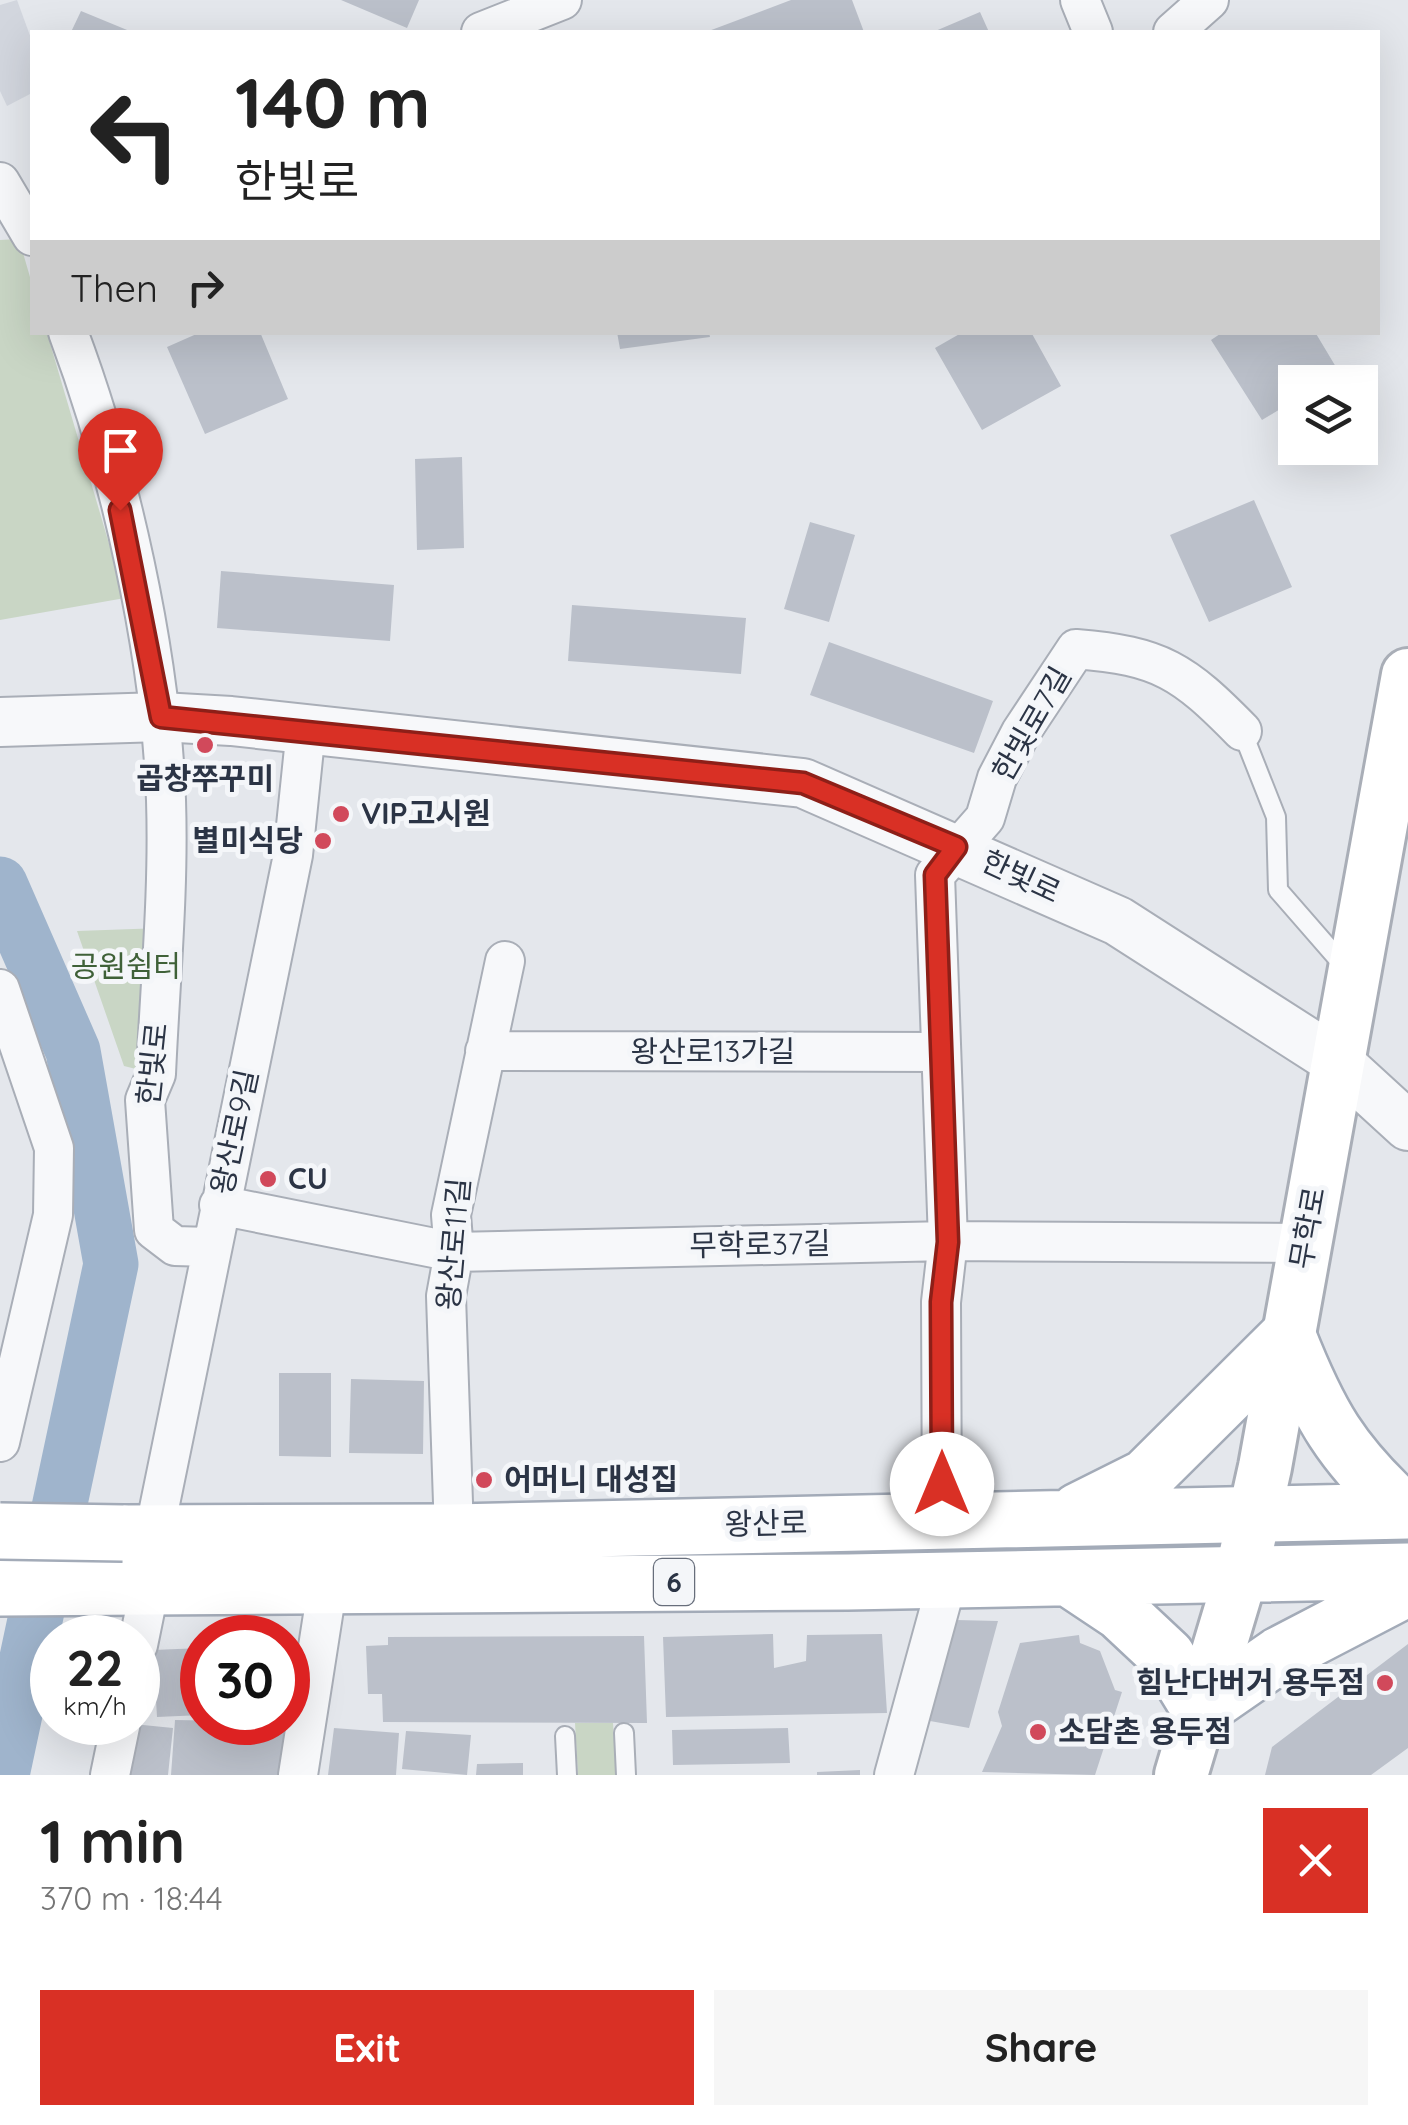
<!DOCTYPE html>
<meta charset="utf-8">
<style>
body{margin:0;font-family:Quicksand,"Noto Sans KR",sans-serif;background:#f6f6f6;color:#222;height:100vh;display:flex;flex-direction:column;font-size:38px;white-space:nowrap}
*{box-sizing:border-box;margin:0}
p{font-size:32px;color:#767676}
.icon{flex:none;width:55px;height:55px;fill:none;stroke:currentColor;stroke-width:2;stroke-linecap:round;stroke-linejoin:round}
.map{position:relative;height:1775px;overflow:hidden}
.drawer{display:flex;flex-direction:column;background:#fff;flex:1}
.drawer>*{flex:none}
.top-card{position:absolute;left:30px;top:30px;width:1350px;height:305px;border-radius:0px;box-shadow:0 10px 40px #0002;background:#fff;color:#222;overflow:hidden}
.tools{position:absolute;left:1278px;top:365px;display:grid;gap:20px}
.tools a{display:grid;place-items:center;width:100px;height:100px;border-radius:0px;background:#fff;box-shadow:0 10px 40px #0002;font-size:50px}
.speed{position:absolute;left:30px;top:1615px;display:flex;gap:20px;font-size:50px;font-weight:700;text-align:center}
.speed>*{display:grid;place-content:center;width:130px;height:130px;border-radius:50%;background:#fff;box-shadow:0 10px 40px #0002;line-height:1}
.speed small{font-size:25px;font-weight:400}
.speed .limit{border:15px solid #d22;background:#fff;color:#111}
.pin{position:absolute;display:grid;place-items:center;width:85px;height:85px;color:#fff;margin:-102px -42px;border-radius:50% 50% 50% 0;rotate:-45deg;box-shadow:0 0 10px #0007}
.pin .icon{rotate:45deg}
.me{position:absolute;width:110px;margin:-55px;rotate:0deg;stroke-linejoin:round;filter:drop-shadow(0 0 8px #0008)}
.turn{display:flex;align-items:center;gap:35px;height:210px;padding:0 40px;font-size:45px}
.turn .icon{width:130px;height:130px;stroke-width:2.5}
.turn b{display:block;font-size:70px;line-height:85px}
.then{display:flex;align-items:center;height:95px;padding:0 40px;background:#0003;gap:20px;font-size:38px}
.round{display:grid;place-items:center;flex:none;width:105px;height:105px;border-radius:0px;background:#f6f6f6}
.head{display:flex;align-items:center;justify-content:space-between;height:170px;padding:0 40px}
h1{font-size:60px;font-weight:700;line-height:75px}
.primary-button{display:flex;gap:20px;margin-top:auto;padding:20px 40px}
.primary-button a{flex:1;height:115px;border-radius:0px;background:#d93025;color:#fff;font-size:40px;font-weight:700;line-height:115px;text-align:center}
.primary-button a+a{background:#f6f6f6;color:#222}
.map>svg:first-child{display:block}
.built{fill:#d2d6de}
.green{fill:#c9d6c5}
.lines{fill:none;stroke-linecap:round;stroke-linejoin:round}
.river{stroke:#9fb4cc;stroke-width:55}
.building{fill:#bbc0ca}
.service-casing{stroke:#a9aeb7;stroke-width:22}
.minor-casing{stroke:#a9aeb7;stroke-width:42}
.tertiary-casing{stroke:#a9aeb7;stroke-width:52}
.secondary-casing{stroke:#a9aeb7;stroke-width:58}
.primary-casing{stroke:#a3abb8;stroke-width:60}
.service{stroke:#f7f8fa;stroke-width:18}
.minor{stroke:#f7f8fa;stroke-width:38}
.tertiary{stroke:#f7f8fa;stroke-width:48}
.secondary{stroke:#fff;stroke-width:52}
.primary{stroke:#fff;stroke-width:55}
.primary-bridge-casing{stroke:#a3abb8;stroke-width:60;stroke-linecap:butt}
.primary-bridge{stroke:#fff;stroke-width:55}
.route-casing{stroke:#8d1f18;stroke-width:25}
.route{stroke:#d93025;stroke-width:18}
.poi-dot{fill:#d1495b;stroke:#f4f6f9;stroke-width:4}
.labels{text-anchor:middle;stroke-width:10;stroke-linejoin:round;paint-order:stroke}
.shield{fill:#f4f6f9;stroke:#676e7b;stroke-width:2.5}
.shield-label{font-size:28px;font-weight:bold;fill:#2b3445}
.street-label{font-size:30px;fill:#2b3445;stroke:#f4f6f9}
.poi-label{font-size:30px;font-weight:bold;fill:#2b3445;stroke:#f4f6f9;text-anchor:start}
.park-label{font-size:30px;fill:#3f6138;stroke:#f4f6f9}
</style>
<div class="map">
<svg width="1408" height="1775" viewBox="0 0 1408 1775">
<rect width="100%" height="100%" fill="#e4e7ec"/>
<path class="built" d="M17 0 32 41V93L7 106 0 91V5Z"/>
<path class="green" d="M19 239 32 284V332L47 333 125 598 0 620V240Z
M162 928 156 1074 124 1066 77 931Z
M575 1723H613L616 1775H578Z"/>
<g class="lines">
<path class="river" d="M0 884 73 1051 111 1264 2 1775"/>
</g>
<path class="building" d="M341 0H419L407 28Z
M791 0H852L864 32H706Z
M81 11 132 32H71Z
M980 12 989 32H933Z
M201 332H260L288 399 205 434 167 347Z
M617 332H709L710 337 620 349Z
M963 332H1031L1061 386 982 430 935 348Z
M1223 332H1315L1339 372 1323 382H1295V400L1262 420 1211 340Z
M462 457 464 548 417 550 415 459Z
M1254 500 1292 587 1209 622 1170 535Z
M810 522 855 535 829 622 784 609Z
M221 571 394 585 390 641 217 628Z
M572 605 746 618 741 674 568 661Z
M829 642 993 701 974 753 810 695Z
M279 1373H331V1457L279 1456Z
M351 1379 424 1381 423 1454 349 1453Z
M956 1620 998 1621 969 1728 930 1721Z
M773 1634 774 1668 806 1661 807 1635 882 1634 887 1713 666 1717 663 1637Z
M1079 1635 1080 1643 1100 1651 1115 1690 1122 1692 1095 1775 982 1772 1002 1726 998 1712 1020 1643Z
M644 1636 647 1723 383 1722 382 1694H368L366 1646 388 1645V1637Z
M1408 1644V1748L1371 1775H1265L1272 1747Z
M202 1648V1715L157 1717 153 1650Z
M288 1716H292L281 1775H171L175 1720 288 1722Z
M133 1724 173 1728 168 1775H125Z
M334 1728 399 1733 396 1775H328Z
M788 1728 790 1763 673 1765 672 1730Z
M406 1731 471 1735 467 1775 402 1769Z
M523 1763V1775H476L477 1764Z
M860 1770V1775H817V1772Z"/>
<g class="lines">
<g class="service-casing">
<path id="service" d="M1242 731 1276 817 1278 890 1346 968
M624 1733 626 1775
M565 1736 567 1775"/>
</g>
<g class="minor-casing">
<path id="minor" d="M1080 0 1093 32
M481 32 562 0
M1173 32 1209 0
M0 182 32 236
M68 332C120 470 161 654 166 800 169 891 160 983 156 1074L145 1100 154 1230 175 1246 210 1247
M0 989 54 1148 53 1215 0 1442
M485 1051 941 1052
M219 1205 454 1252 948 1241 1305 1243
M942 1520 941 1302 948 1241 935 875 985 818 997 778 1021 732 1076 649C1161 656 1183 671 1242 731
M454 1532 446 1296 454 1252 451 1215 505 961
M154 1533 293 855 306 729
M138 1645 150 1586
M110 1775 121 1722
M298 1775 328 1583
M894 1775 948 1578"/>
</g>
<g class="tertiary-casing">
<path id="tertiary" d="M0 722 161 717 231 721 803 783 1118 921 1338 1062 1408 1126"/>
</g>
<g class="secondary-casing">
<path id="secondary" d="M1181 1775 1241 1575 1265 1467 1408 675"/>
</g>
<g class="primary-casing">
<path id="primary" d="M1078 1511 1146 1477 1288 1336C1319 1415 1341 1453 1404 1511
M123 1533 454 1532 1408 1511
M1069 1578 1120 1612 1167 1656 1200 1710 1279 1655 1408 1588
M0 1588 848 1582 1408 1571"/>
</g>
<use href="#service" class="service"/>
<use href="#minor" class="minor"/>
<use href="#tertiary" class="tertiary"/>
<use href="#secondary" class="secondary"/>
<use href="#primary" class="primary"/>
<g class="primary-bridge-casing">
<path id="primary-bridge" d="M0 1531 123 1533"/>
</g>
<use href="#primary-bridge" class="primary-bridge"/>
</g>
<g class="lines">
<g class="route-casing">
<path id="route" d="M120 510 161 717 803 783 956 847 935 875 948 1242 941 1302 942 1484"/>
</g>
<use href="#route" class="route"/>
</g>
<g class="poi-dot">
<circle cx="205" cy="745" r="10"/>
<circle cx="341" cy="814" r="10"/>
<circle cx="323" cy="841" r="10"/>
<circle cx="268" cy="1179" r="10"/>
<circle cx="484" cy="1480" r="10"/>
<circle cx="1385" cy="1683" r="10"/>
<circle cx="1038" cy="1732" r="10"/>
</g>
<g class="labels">
<rect class="shield" x="654" y="1559" width="40" height="46" rx="8"/>
<g class="shield-label">
<text x="674" y="1592">6</text>
</g>
<g class="street-label">
<text transform="translate(1032 724) rotate(-60)" y="10">한빛로7길</text>
<text transform="translate(1021 877) rotate(25)" y="10">한빛로</text>
<text x="713" y="1062">왕산로13가길</text>
<text transform="translate(153 1064) rotate(-84)" y="10">한빛로</text>
<text transform="translate(235 1132) rotate(-78)" y="10">왕산로9길</text>
<text transform="translate(1308 1228) rotate(-80)" y="10">무학로</text>
<text transform="translate(454 1244) rotate(-85)" y="10">왕산로11길</text>
<text transform="translate(760 1245) rotate(-1)" y="10">무학로37길</text>
<text transform="translate(766 1524) rotate(-1)" y="10">왕산로</text>
</g>
<g class="poi-label">
<text x="205" y="789" text-anchor="middle">곱창쭈꾸미</text>
<text x="361" y="824">VIP고시원</text>
<text x="303" y="851" text-anchor="end">별미식당</text>
<text x="288" y="1189">CU</text>
<text x="504" y="1490">어머니 대성집</text>
<text x="1365" y="1693" text-anchor="end">힘난다버거 용두점</text>
<text x="1058" y="1742">소담촌 용두점</text>
</g>
<g class="park-label">
<text x="126" y="977">공원쉼터</text>
</g>
</g>
</svg>
<div class="tools">
<a><svg class="icon" aria-label="layers" viewBox="0 0 24 24"><path d="M12 4l9 5-9 5-9-5zM3 14l9 5 9-5"/></svg></a>
</div>
<div class="speed"><div>22<small>km/h</small></div><div class="limit">30</div></div>
<div class="pin" style="left:120px;top:510px;background:#d93025"><svg class="icon" aria-label="arrive" viewBox="0 0 24 24"><path d="M6 21V4h12l-3 4 3 4H6"/></svg></div>
<svg class="me" style="left:942px;top:1484px" viewBox="-20 -20 40 40"><circle r="19" fill="#fff"/><path d="M0-13L10 11 0 6-10 11z" fill="#d93025"/></svg>
<div class="top-card">
<div class="turn"><svg class="icon" aria-label="left" viewBox="0 0 24 24"><path d="M17 20v-9H6M10 6l-5 5 5 5"/></svg><div><b>140 m</b>한빛로</div></div>
<div class="then">Then<svg class="icon" aria-label="right" viewBox="0 0 24 24"><path d="M7 20v-9h11M14 6l5 5-5 5"/></svg></div>
</div>
</div>
<section class="drawer">
<div class="head"><div><h1>1 min</h1><p>370 m · 18:44</p></div><a class="round" style="background:#d93025;color:#fff"><svg class="icon" aria-label="close" viewBox="0 0 24 24"><path d="M6 6l12 12M18 6L6 18"/></svg></a></div>
<div class="primary-button"><a>Exit</a><a>Share</a></div>
</section>
